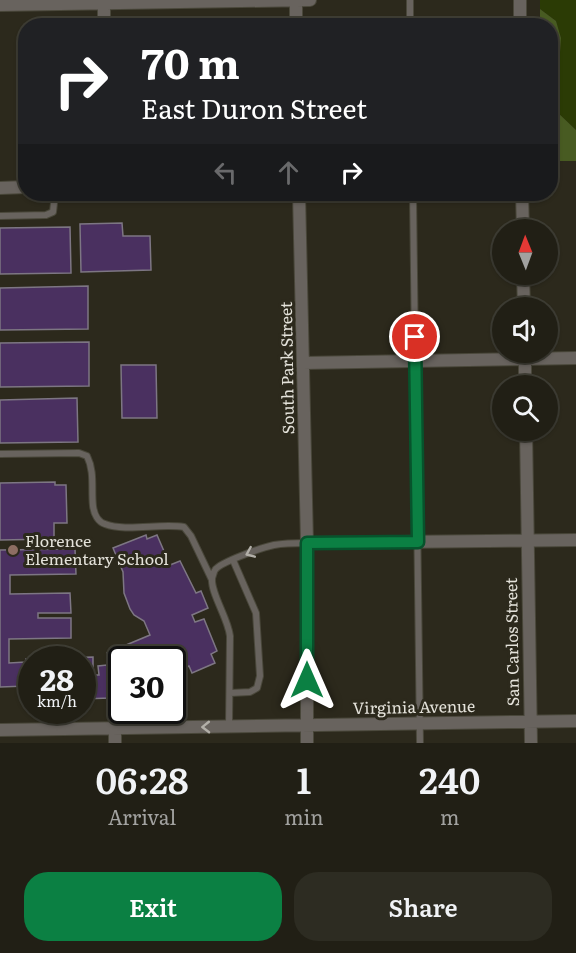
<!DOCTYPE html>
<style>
body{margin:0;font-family:Literata,serif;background:#2d2c22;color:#f1f3f6;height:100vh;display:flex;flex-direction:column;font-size:22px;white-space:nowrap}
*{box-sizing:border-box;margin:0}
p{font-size:20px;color:#a2a2a0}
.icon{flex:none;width:33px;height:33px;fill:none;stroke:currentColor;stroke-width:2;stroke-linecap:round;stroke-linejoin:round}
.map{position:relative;height:743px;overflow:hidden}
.drawer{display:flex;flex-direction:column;background:#211f15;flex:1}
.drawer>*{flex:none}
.top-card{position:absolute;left:18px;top:18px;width:540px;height:183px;border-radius:24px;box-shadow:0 2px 4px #0004,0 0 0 2px #3e3d34;background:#202124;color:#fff;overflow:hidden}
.needle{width:39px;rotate:359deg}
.tools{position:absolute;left:492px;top:219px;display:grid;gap:12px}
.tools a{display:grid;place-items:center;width:66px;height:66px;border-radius:50%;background:#211f15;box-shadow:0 2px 4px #0004,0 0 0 2px #3e3d34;font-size:30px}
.speed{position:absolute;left:18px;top:646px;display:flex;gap:12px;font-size:30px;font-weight:700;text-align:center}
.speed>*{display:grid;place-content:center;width:78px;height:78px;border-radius:50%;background:#211f15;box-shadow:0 2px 4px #0004,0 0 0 2px #3e3d34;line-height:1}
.speed small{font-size:15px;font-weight:400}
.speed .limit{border:3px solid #111;border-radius:9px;background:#fff;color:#111}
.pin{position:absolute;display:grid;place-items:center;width:51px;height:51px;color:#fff;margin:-26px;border:3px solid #fff;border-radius:50%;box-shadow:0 2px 6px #0007}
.me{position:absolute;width:66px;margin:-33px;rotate:0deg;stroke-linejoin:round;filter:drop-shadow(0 0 4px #0008)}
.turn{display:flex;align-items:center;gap:21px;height:126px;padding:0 24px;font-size:27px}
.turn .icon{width:78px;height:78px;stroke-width:2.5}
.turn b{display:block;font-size:42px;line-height:51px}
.lanes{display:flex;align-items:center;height:57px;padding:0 24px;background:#0003;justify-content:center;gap:30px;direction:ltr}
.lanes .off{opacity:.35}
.eta{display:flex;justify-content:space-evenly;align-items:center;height:102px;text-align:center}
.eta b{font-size:36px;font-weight:600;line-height:42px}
.button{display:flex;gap:12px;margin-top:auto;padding:12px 24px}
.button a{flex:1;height:69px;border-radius:24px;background:#0b8043;color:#fff;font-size:24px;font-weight:600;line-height:69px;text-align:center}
.button a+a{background:#2d2c22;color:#f1f3f6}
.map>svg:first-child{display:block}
.green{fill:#2b3b05}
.forest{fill:#485b22}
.building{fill:#4a3060;stroke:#7d7683;stroke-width:1.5}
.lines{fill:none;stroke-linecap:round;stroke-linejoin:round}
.lane-casing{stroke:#49473a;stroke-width:8}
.street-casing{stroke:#49473a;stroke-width:14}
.lane{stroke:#68635e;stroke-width:6}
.street{stroke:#68635e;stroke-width:12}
.oneway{stroke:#b2afa8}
.route-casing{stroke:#07532c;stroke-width:15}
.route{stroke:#0b8043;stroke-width:10}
.education-dot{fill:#8d6e63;stroke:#2c291c;stroke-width:2}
.labels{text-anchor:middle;stroke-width:6;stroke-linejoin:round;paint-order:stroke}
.street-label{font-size:16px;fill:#e4e2da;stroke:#2c291c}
.poi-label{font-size:16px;fill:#e4e2da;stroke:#2c291c;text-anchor:start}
</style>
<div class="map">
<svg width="576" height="743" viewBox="0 0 576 743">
<rect width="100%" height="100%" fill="#2c291c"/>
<path class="green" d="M540 0H576V130L556 111 561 38 556 21 540 9Z"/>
<path class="forest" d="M540 9 556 21 561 38 556 111 576 130V161H551L550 26 540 25Z"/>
<path class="building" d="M122 223 123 236H150L151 270 81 272 80 224Z
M70 227 71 273 0 274V228Z
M88 286V329L0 330V288Z
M89 342V386L0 387V343Z
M121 365H156L157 418H122Z
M77 398 78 442 0 443V400Z
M55 482V485H66L67 523H54V539L0 540V483Z
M146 535 147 539 157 535 170 565 180 561 196 593 201 591 208 608 192 615 195 622 204 619 217 651 211 654 215 663 192 673 189 666 172 673V660H122V694L110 698 82 699V660H32V700H27L26 686 0 687V550L75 549 76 574 10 575V594L70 593 71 613H38V618H71V638L9 639V663L26 662V659L93 657V675H99L98 666 107 665 109 672 115 671 107 653 150 635 144 621 134 615 130 609 124 593 123 572 113 548Z"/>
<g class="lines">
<g class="lane-casing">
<path id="lane" d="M410 0V26
M413 194 420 743
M0 216 46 215 53 212 55 194
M0 454 79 453 87 456C95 472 91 489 93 506 94 514 98 522 105 524 125 532 161 523 184 527L191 536 212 580
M230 693 250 692 257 688 260 676 256 613 233 560
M229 726 230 636C228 618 211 594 212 579 212 578 214 571 215 570 220 562 264 547 274 545 285 543 296 543 307 543"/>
</g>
<g class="street-casing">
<path id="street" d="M104 0V26
M296 0V26
M520 0V26
M0 5 310 0
M0 188 26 187
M299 194 307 543V743
M522 194 523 230
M523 274 524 308
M525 352V386
M303 363 576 358
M526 430 531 743
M307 543 576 540
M115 728V743
M0 730 576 721"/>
</g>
<use href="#lane" class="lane"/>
<use href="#street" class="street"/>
</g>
<defs><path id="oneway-chevron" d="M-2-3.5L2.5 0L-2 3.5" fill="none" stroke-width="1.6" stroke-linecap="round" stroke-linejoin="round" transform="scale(1.5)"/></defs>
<g class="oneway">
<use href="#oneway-chevron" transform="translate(250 553) rotate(157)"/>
<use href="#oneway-chevron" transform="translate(206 727) rotate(179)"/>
</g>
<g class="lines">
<g class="route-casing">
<path id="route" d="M307 680V543L418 542 415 337"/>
</g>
<use href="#route" class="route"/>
</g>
<circle class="education-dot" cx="13" cy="550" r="6"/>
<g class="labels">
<g class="street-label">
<text transform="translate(287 368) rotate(-91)" y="6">South Park Street</text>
<text transform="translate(512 642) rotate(-91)" y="6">San Carlos Street</text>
<text transform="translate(414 707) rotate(-1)" y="6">Virginia Avenue</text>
</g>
<g class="poi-label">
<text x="25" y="547">Florence<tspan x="25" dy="18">Elementary School</tspan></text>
</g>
</g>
</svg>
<div class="tools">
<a><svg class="needle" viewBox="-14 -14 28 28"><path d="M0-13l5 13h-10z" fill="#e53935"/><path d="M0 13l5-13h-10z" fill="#a2a2a0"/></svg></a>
<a><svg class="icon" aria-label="sound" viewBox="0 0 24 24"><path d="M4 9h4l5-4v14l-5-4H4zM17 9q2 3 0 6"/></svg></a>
<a><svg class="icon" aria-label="search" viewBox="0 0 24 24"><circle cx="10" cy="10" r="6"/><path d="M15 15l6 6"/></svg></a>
</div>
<div class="speed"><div>28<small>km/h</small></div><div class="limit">30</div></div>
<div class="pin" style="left:415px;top:337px;background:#d93025"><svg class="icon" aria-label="arrive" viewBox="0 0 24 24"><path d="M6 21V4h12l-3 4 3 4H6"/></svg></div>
<svg class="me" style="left:307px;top:680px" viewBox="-20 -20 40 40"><path d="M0-17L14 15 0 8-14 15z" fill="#0b8043" stroke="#fff" stroke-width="4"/></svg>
<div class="top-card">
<div class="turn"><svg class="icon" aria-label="right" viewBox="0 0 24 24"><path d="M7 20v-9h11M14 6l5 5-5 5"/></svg><div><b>70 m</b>East Duron Street</div></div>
<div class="lanes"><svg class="icon off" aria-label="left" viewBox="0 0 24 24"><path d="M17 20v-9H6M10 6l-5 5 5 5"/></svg><svg class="icon off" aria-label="ahead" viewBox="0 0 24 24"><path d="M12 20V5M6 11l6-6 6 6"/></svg><svg class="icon" aria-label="right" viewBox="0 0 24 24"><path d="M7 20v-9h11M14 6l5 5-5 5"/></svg></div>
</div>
</div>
<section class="drawer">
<div class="eta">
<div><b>06:28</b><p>Arrival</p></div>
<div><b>1</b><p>min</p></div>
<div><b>240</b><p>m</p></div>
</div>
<div class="button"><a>Exit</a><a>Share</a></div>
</section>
